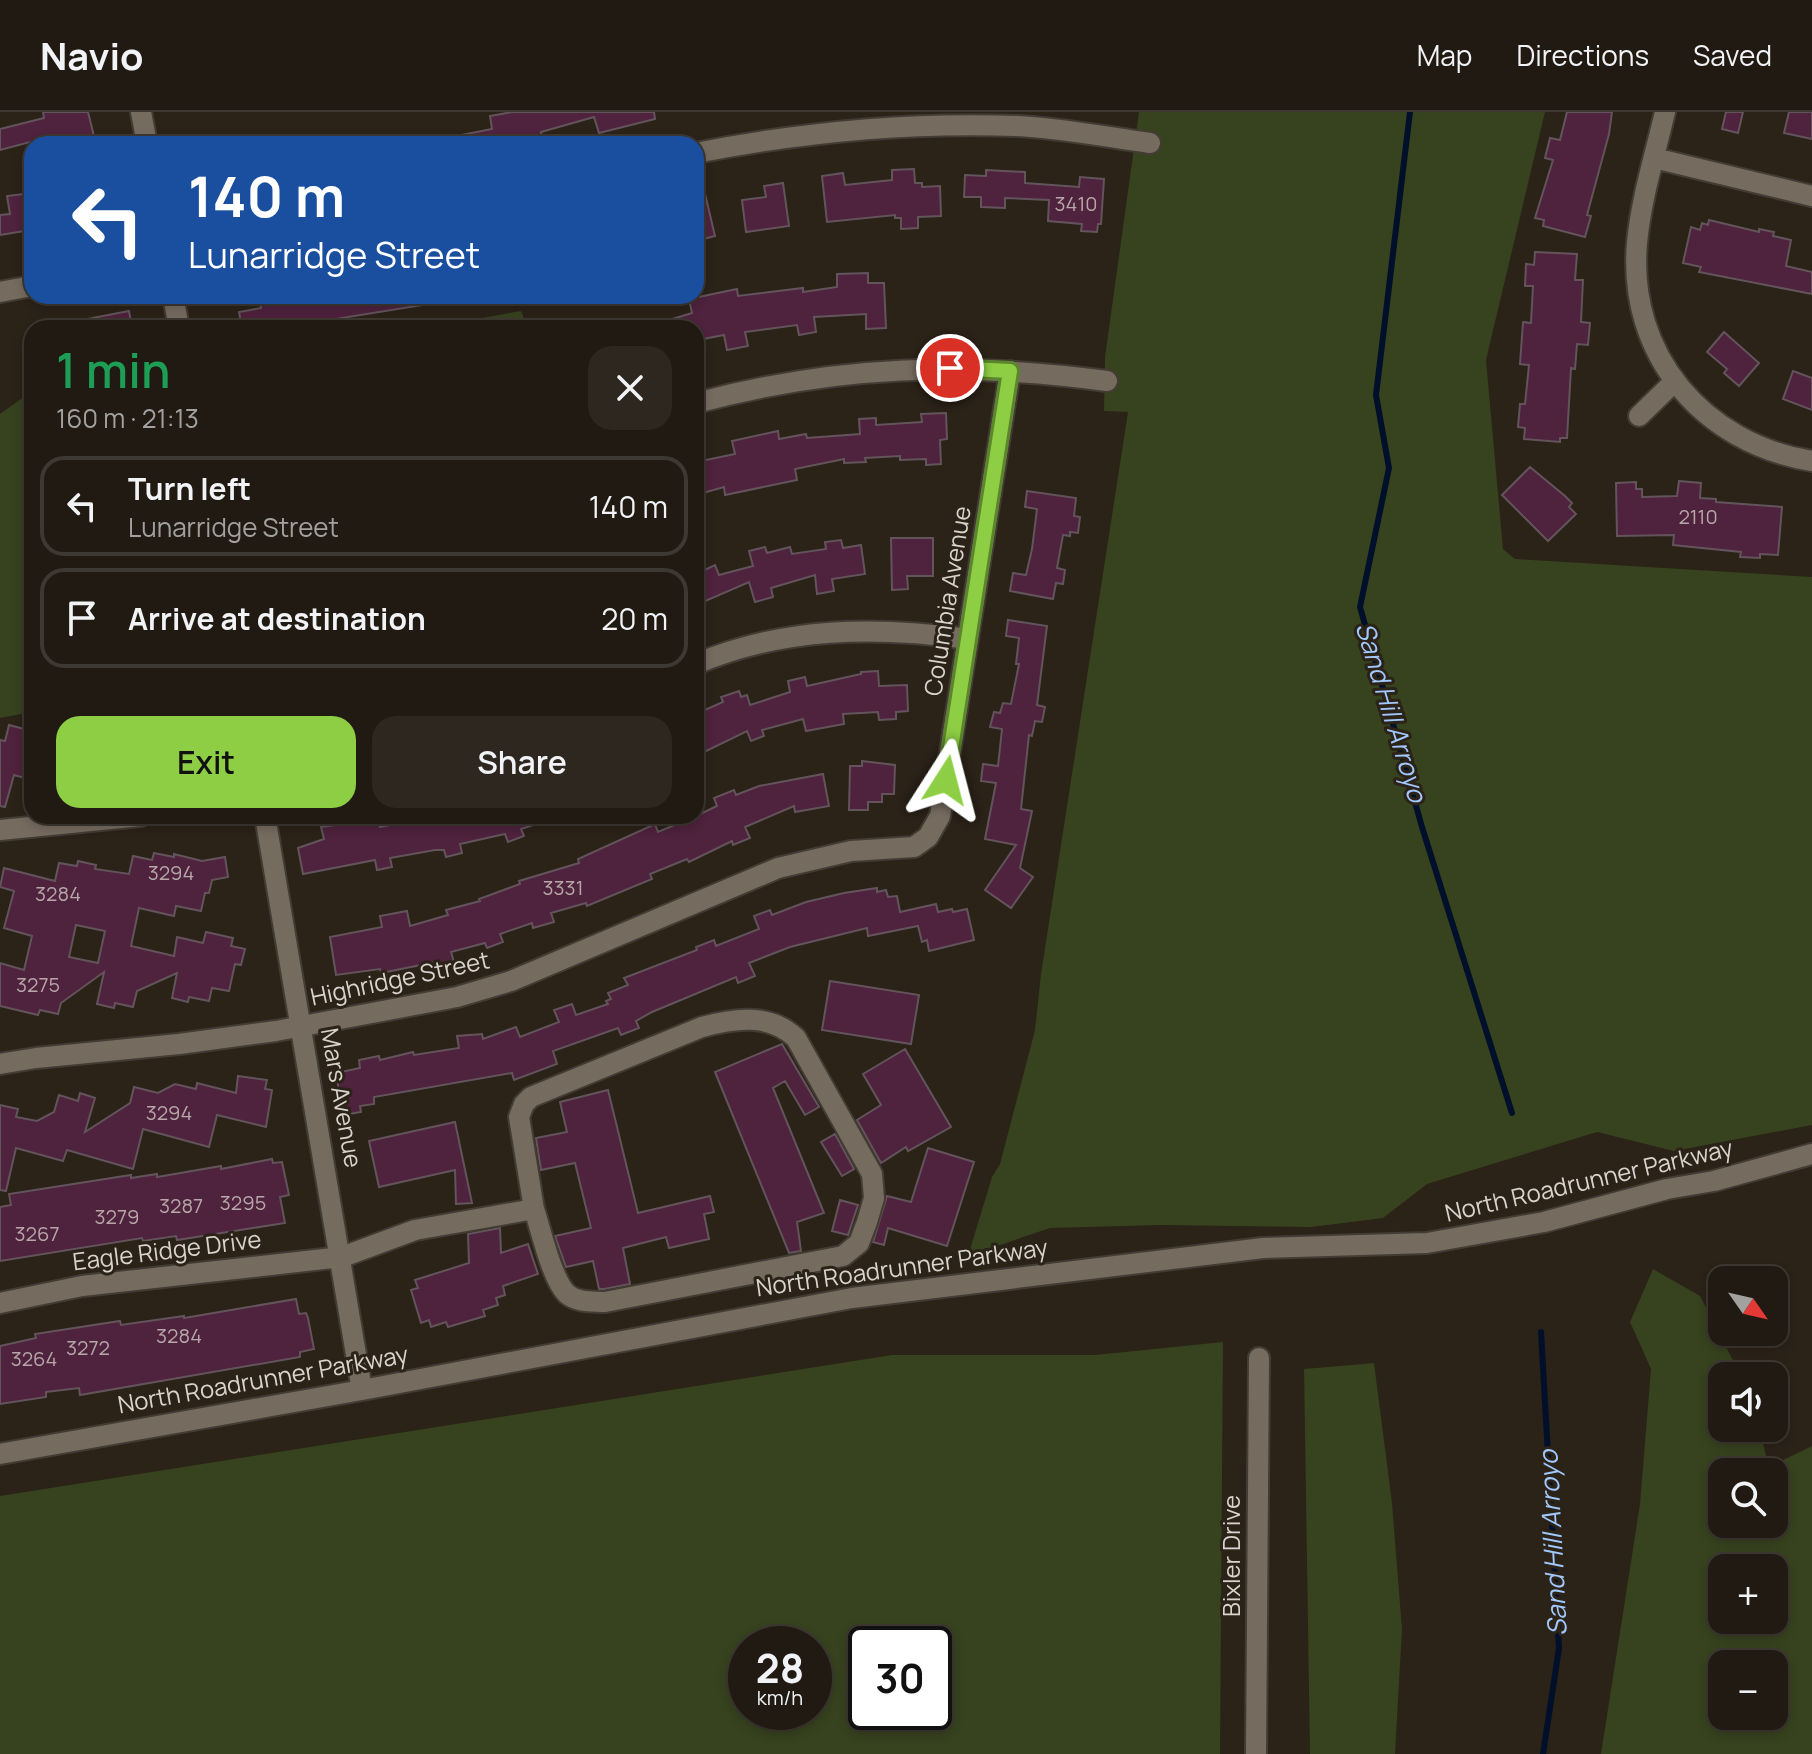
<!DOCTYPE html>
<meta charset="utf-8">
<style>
body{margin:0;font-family:Manrope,sans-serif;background:#2d2720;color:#f1f3f6;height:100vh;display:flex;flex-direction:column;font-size:30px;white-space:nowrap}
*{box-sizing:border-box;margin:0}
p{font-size:26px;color:#a2a19f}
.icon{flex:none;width:44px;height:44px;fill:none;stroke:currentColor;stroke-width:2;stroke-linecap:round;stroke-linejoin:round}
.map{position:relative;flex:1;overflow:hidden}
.sheet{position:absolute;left:24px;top:208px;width:680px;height:504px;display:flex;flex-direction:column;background:#201a12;border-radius:24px;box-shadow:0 4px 12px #0003,0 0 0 2px #3d3832}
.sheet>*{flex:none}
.hud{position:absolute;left:24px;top:24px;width:680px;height:168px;border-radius:24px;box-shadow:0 4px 12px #0003,0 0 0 2px #3d3832;background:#1a4fa0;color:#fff;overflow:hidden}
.needle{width:52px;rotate:124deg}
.controls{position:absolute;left:1708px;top:1154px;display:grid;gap:16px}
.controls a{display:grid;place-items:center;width:80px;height:80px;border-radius:16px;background:#201a12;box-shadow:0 4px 12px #0003,0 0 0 2px #3d3832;font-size:40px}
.speed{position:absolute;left:728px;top:1514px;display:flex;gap:16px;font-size:40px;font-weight:700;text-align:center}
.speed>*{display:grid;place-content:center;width:104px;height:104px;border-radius:50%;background:#201a12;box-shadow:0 4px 12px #0003,0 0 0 2px #3d3832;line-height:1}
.speed small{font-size:20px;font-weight:400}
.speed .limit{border:4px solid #111;border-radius:12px;background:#fff;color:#111}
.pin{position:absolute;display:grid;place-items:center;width:68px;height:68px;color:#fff;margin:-34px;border:4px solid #fff;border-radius:50%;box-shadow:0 2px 8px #0007}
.me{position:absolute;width:88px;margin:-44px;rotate:9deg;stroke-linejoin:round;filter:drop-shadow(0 0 6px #0008)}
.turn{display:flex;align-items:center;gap:28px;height:168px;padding:0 32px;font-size:36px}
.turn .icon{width:104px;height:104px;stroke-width:2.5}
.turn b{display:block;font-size:56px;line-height:68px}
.round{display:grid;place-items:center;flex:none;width:84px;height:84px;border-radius:24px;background:#2d2720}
.summary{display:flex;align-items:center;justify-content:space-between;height:136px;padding:0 32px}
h1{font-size:48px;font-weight:600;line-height:60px;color:#1e9e55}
.primary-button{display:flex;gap:16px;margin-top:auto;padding:16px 32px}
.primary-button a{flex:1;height:92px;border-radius:24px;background:#8dce44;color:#111;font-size:32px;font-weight:600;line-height:92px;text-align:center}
.primary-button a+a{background:#2d2720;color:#f1f3f6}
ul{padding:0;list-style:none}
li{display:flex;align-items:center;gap:24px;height:100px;margin:0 16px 12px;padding:0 16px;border:4px solid #3d3832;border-radius:24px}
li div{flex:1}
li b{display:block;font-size:30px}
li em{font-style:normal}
header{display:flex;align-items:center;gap:48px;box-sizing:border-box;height:112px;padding:0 40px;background:#201a12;border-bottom:2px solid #3d3832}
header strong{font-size:38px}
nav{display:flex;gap:44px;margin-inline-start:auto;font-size:28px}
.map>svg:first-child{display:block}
.green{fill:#37421f;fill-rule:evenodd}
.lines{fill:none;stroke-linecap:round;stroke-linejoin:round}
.stream{stroke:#00102b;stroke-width:6}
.building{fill:#4f223d;stroke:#63545c;stroke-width:2;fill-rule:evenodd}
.minor-casing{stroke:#433c34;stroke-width:24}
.minor{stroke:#766b5f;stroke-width:20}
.route-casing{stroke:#5c862c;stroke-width:20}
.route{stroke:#8dce44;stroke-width:14}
.labels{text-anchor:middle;stroke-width:6;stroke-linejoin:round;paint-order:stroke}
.number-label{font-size:20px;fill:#b6a7a8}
.street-label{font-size:24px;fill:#d9d3cc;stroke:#2b2218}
.water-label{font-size:26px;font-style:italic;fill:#a1c9fe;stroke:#2b2218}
</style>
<header>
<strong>Navio</strong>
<nav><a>Map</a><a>Directions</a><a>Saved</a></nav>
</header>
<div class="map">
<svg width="1812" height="1642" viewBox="0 0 1812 1642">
<rect width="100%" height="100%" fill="#2b2218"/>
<path class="green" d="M1139 0H1545L1486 248 1503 437 1515 447 1812 465V1013L1674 1039 1597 1020 1427 1072 1383 1106 1311 1115 1161 1113 1050 1116 968 1144 992 1065 1000 1052 1035 918 1041 862 1128 300 1104 299 1105 245Z
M521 199 528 216H427Z
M32 285V600L0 606V302L21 287Z
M1653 1157 1700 1184 1741 1264H1722V1316H1759L1769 1355 1812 1334V1642H1601L1640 1392 1651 1257 1630 1210ZM1722 1360H1774V1412H1722ZM1722 1456H1774V1508H1722ZM1722 1552H1774V1604H1722Z
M1223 1230 1220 1642H0V1384L892 1243H1095ZM814 1532V1600H746V1532ZM866 1532H934V1600H866Z
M1374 1251 1392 1391 1402 1517 1395 1642H1310L1304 1257Z"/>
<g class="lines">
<path class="stream" d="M1410 0 1376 283 1389 356 1360 495 1422 715 1512 1001
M1541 1220 1559 1536 1543 1642"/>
</g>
<path class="building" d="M43 0H88L96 32H51L49 25 0 38V17L44 6Z
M512 0H654L655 7 599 21 594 5 541 20 542 26 510 32H457L456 24 492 17 490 4Z
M1567 0H1612L1609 22 1587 103 1591 104 1585 125 1543 114 1544 108 1535 106 1553 48 1545 46 1550 26 1560 28Z
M1726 0H1743L1738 21 1722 17Z
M1789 0H1812V27L1784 21Z
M914 57 915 71H922V75L940 74 941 104 918 105V116L901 117V106H895V103L827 110 822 64 843 61 845 73 892 68V58Z
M986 58 1025 60V71L1079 75 1080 65 1104 67 1101 112H1098L1097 120 1081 119 1082 112 1048 109 1049 88 1005 86V96L981 95V85H964L965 63 986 64Z
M702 69 715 124 696 129V70Z
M783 71 789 114 746 120 742 88 766 85 764 74Z
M23 82 31 118 0 123V103L10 102 7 84Z
M1709 108 1759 120V117L1774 120 1773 124 1791 128 1786 154 1812 160V182L1699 160 1701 155 1683 151 1691 115 1700 118 1702 111 1708 113Z
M1535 140 1577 142 1575 168H1583L1581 210 1590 211 1588 233 1577 232 1575 257 1571 256 1567 326H1560V330L1524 327 1525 316 1518 315 1520 292H1525L1529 253 1520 252 1523 210 1531 211 1533 174H1525L1526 152 1534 153Z
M868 161V171H884L886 216 866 217V202L814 205 816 220 799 223 797 213 745 220 748 234 727 238 724 223 698 228 696 216H657L656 212 692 201 689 187 737 177 738 184 803 176V180L837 175V162Z
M259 184H428L429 192 280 216H242L239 200 261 196Z
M129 199 132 216H83L82 208Z
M1724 220 1759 251 1739 274 1724 261 1727 257 1707 240Z
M1793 259 1812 266V298L1783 287Z
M946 301 947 327 940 328 941 352 926 353V347L900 348V344L865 346 866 350 844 351V347L795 357 797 368 725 383 724 375 696 383V350L735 342 732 329 778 319 779 327 806 322 807 326 860 322 859 307 876 306V313L922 310 921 302Z
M1530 355 1565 384 1572 391 1569 395 1576 402 1548 429 1502 383Z
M1679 369 1701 371 1700 386 1716 387V390L1782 395 1778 443 1760 442V446L1740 445 1741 440 1673 433 1674 423 1617 424 1616 371 1636 370V377H1642V385L1677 384Z
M1027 379 1076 386 1074 404 1080 405 1078 421 1070 420V424L1063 423 1057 456 1065 458 1063 472 1056 471 1053 487 1010 479 1013 461 1026 463 1032 437 1037 397 1025 395Z
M891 426H933V464H907L908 477 892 478Z
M841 428 843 436 861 433 865 462 832 467 834 479 817 482 815 463 771 476 773 485 755 490 749 470 696 493V462L715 453 719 463 753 454 749 439 765 435 767 441 790 435 792 442 826 437 825 430Z
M1008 508 1047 514 1037 593 1045 595 1042 610 1035 609 1032 624 1029 623 1021 697 1032 699 1020 756 1033 765 1011 796 985 778 1016 733 985 727 996 671 981 669 983 652 998 654 1002 617 990 615 994 600 1000 601 1003 591 1011 592 1019 552H1016L1019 526 1006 524Z
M878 559 879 574 907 573 908 599 896 600V607L879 608 878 600 843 602 844 612 806 619 803 607 762 618 764 624 751 629 747 619 696 644V602L723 590 721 585 739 579 741 585 747 583 750 593 790 580 788 569 805 565 807 574 861 562V560Z
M9 613 32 619V668L14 663 5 695 0 694V628L5 629Z
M862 649 895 653 894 682H882V690H868V698H849L850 654H862Z
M823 662 829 694 795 700 794 694 745 715 750 726 733 733 732 729 689 750 687 747 650 762 652 767 587 794 586 791 551 801 554 810 533 816 532 811 500 822 503 830 487 836 485 831 451 840 454 850 437 854 436 850 381 861 380 857 336 863 330 825 382 815 380 804 407 799 410 814 448 803 446 798 480 789 479 787 520 772 519 769 579 751 578 747 655 712 658 720 696 704 717 694 714 686 734 678 736 683 759 674Z
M434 704H550L551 707 521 717 524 724 508 730 505 722 460 732 462 741 446 745 444 738H435L390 746 392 755 377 758 375 748 303 762 298 736 324 727 321 715 378 707 380 715Z
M154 741 174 745V742L202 749 225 745 228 765 212 768 209 781H205L201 799 176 794 174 804 139 796 131 834 174 844 177 825 203 831 206 820 233 826 231 834 245 837 241 853 235 852 229 879 212 876 209 889 189 885 188 890 172 886 177 861 137 879 133 895 115 891 114 896 97 892 104 860 61 891 58 902 40 898 38 903 0 894V851L24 858 32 824 4 816 14 779 0 775 4 756 55 769 59 751 77 754 78 749 96 753 95 757 129 762 133 744 152 748ZM76 813 105 819 98 851 69 845Z
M877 776V780L886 778 888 785 897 784 900 800 936 792 938 800 952 797 953 800 967 797 974 828 929 839 927 828 922 830 918 814 868 824 867 816 790 835 749 851 755 864 738 871 736 865 652 900 636 909 639 916 621 923 618 916 553 939 557 952 514 968 512 961 374 985V992L360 994 361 1000 343 1003 336 961 360 956 359 948 379 944 380 948 413 940 414 943 459 936 457 924 482 922 483 927 516 915 520 925 559 910 554 898 572 892 576 903 608 892 606 889 611 887 608 881 628 873 624 866 697 838 696 835 714 828 716 834 759 817 754 804 770 798 772 803 806 790 844 781Z
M830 869 919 883 911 932 822 918Z
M782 932 819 995 805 1003 785 969 773 976 824 1101 797 1110 801 1139 789 1141 715 960Z
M905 937 951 1015 908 1039 906 1035 881 1051 857 1008 881 993 863 962Z
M238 964 267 968 265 977 272 978 266 1015 217 1003 209 1035 143 1017 133 1057 67 1038 63 1049 16 1036 6 1079 0 1078V993L18 997 16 1005 37 1009 54 1000 59 983 78 989 80 981 95 986 85 1020 130 991 134 975 158 981 175 972 196 977 197 971 236 981Z
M608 978 638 1101 710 1084 714 1100 704 1102 709 1127 669 1136 666 1125 623 1136 630 1172 604 1177H599L593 1149 566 1155 555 1124 591 1116 575 1051 541 1058 536 1026 567 1020 560 990Z
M455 1010 472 1091 456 1092 455 1058 379 1075 369 1029Z
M835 1022 854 1057 842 1064 821 1030Z
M928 1036 974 1050 947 1134 888 1116 884 1133 873 1130 887 1084 911 1090Z
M272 1047 273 1051 282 1050 289 1083 280 1085 285 1111 177 1128 176 1124 143 1129 142 1126 0 1149V1095L11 1093 9 1082 131 1063V1066L157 1062V1065L221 1054V1057Z
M840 1088 858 1093 848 1123 832 1119Z
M500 1116 501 1141 528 1132 538 1162 503 1174 505 1183 496 1186 498 1193 483 1198 485 1204 448 1215 446 1210 431 1215 429 1208 421 1211 411 1178 418 1176 415 1168 469 1151 468 1122Z
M296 1187 299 1202 306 1201 308 1206 314 1237 300 1240V1245L80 1283 79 1276 46 1280V1285L0 1292V1234L36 1226 35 1222 120 1209 121 1213 184 1204V1206Z"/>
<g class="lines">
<g class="minor-casing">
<path id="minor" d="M141 0 147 32
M1665 0C1655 43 1641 87 1637 131 1627 243 1704 332 1812 349
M696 41C802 20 909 10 1017 14 1061 16 1106 25 1150 31
M1654 46 1812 84
M0 180 32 174
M173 184 179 216
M696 291C838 253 962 250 1107 269
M1639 304 1675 269
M696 552C784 515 875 514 968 527
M265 704 362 1278
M0 718 141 704
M0 952 36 946 179 932 276 919 457 885 511 869 778 756 851 739 914 735 928 725 940 704 1010 259
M0 1191 82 1174 342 1145 415 1118 534 1097C541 1118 552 1168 567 1182 578 1191 592 1189 605 1190L843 1144 859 1131 867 1110 874 1086 872 1062 796 926C770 901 734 906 702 915L531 985 524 992 519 1005 534 1097
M0 1342 362 1278 852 1186 1263 1136 1427 1131 1544 1110 1667 1077 1714 1069 1812 1042
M1256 1642 1259 1246"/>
</g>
<use href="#minor" class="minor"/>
</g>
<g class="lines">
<g class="route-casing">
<path id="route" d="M946 668 1010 259 950 256"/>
</g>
<use href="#route" class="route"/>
</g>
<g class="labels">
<g class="number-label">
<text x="1076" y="99">3410</text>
<text x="1698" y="412">2110</text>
<text x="171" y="768">3294</text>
<text x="563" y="783">3331</text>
<text x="58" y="789">3284</text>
<text x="38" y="880">3275</text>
<text x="169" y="1008">3294</text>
<text x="243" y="1098">3295</text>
<text x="181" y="1101">3287</text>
<text x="117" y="1112">3279</text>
<text x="37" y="1129">3267</text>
<text x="179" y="1231">3284</text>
<text x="88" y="1243">3272</text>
<text x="34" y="1254">3264</text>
</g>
<g class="street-label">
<text transform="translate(948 489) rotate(-81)" y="8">Columbia Avenue</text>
<text transform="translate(400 867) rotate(-12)" y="8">Highridge Street</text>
<text transform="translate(341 986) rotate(80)" y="8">Mars Avenue</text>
<text transform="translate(1589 1069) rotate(-13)" y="8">North Roadrunner Parkway</text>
<text transform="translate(167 1139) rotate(-7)" y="8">Eagle Ridge Drive</text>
<text transform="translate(902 1156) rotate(-8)" y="8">North Roadrunner Parkway</text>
<text transform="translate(263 1268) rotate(-10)" y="8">North Roadrunner Parkway</text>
<text transform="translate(1232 1444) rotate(-90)" y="8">Bixler Drive</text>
</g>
<g class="water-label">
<text transform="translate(1391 600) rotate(73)" y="9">Sand Hill Arroyo</text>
<text transform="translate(1553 1431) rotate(-93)" y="9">Sand Hill Arroyo</text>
</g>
</g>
</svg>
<div class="controls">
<a><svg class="needle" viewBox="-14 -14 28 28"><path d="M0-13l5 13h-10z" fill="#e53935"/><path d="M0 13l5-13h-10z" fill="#a2a19f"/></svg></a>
<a><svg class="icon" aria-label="sound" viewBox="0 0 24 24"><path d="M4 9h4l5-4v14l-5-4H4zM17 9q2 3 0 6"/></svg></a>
<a><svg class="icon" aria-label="search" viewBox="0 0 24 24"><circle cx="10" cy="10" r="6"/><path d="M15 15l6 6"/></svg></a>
<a>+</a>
<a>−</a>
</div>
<div class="speed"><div>28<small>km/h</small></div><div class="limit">30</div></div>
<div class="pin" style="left:950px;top:256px;background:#d93025"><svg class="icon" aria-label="arrive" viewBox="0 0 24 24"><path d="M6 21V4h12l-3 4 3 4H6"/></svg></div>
<svg class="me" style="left:946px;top:668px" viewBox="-20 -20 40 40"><path d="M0-17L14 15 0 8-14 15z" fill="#8dce44" stroke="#fff" stroke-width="4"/></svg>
<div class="hud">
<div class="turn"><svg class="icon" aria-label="left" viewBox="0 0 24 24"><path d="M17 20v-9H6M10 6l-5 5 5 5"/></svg><div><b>140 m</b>Lunarridge Street</div></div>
</div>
<section class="sheet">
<div class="summary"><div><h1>1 min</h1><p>160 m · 21:13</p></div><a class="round"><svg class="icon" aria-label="close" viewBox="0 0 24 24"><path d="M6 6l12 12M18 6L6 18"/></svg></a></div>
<ul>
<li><svg class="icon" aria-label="left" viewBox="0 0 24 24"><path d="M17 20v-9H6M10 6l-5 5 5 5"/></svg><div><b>Turn left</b><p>Lunarridge Street</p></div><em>140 m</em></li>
<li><svg class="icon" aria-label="arrive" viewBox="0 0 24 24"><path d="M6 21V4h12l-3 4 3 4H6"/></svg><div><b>Arrive at destination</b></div><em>20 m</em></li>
</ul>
<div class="primary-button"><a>Exit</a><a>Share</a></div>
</section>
</div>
